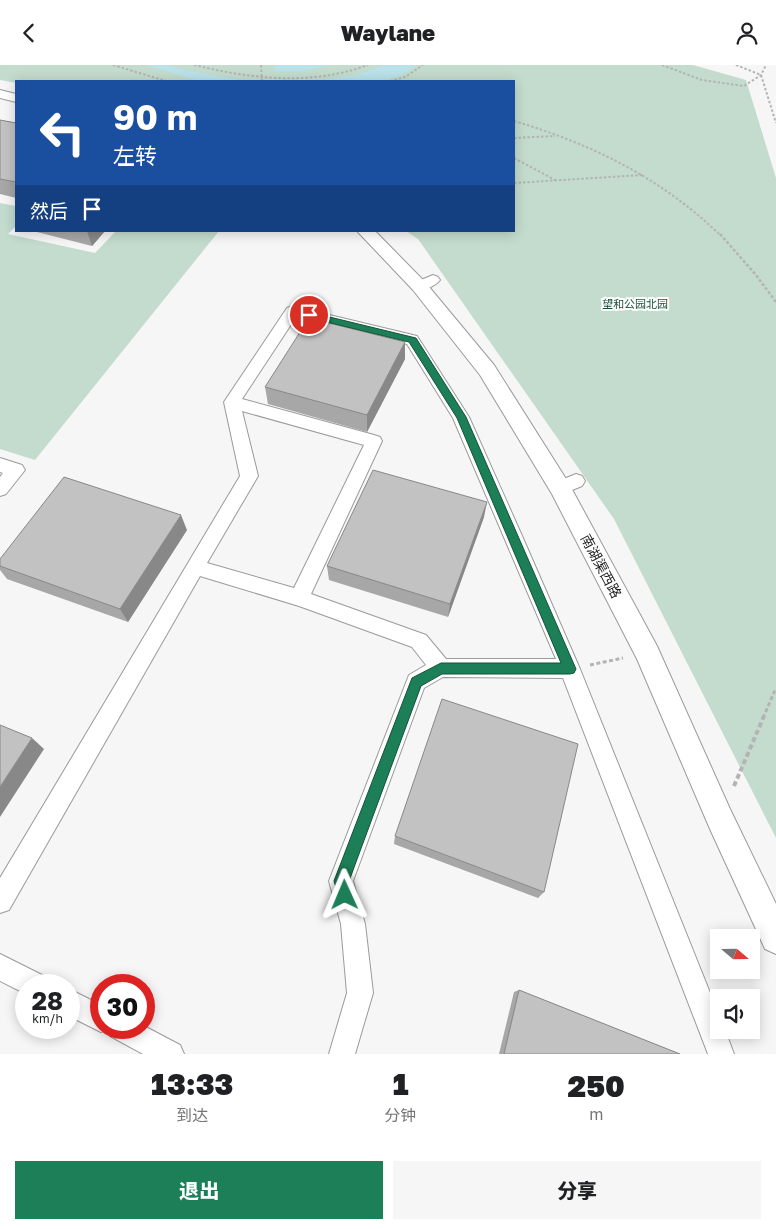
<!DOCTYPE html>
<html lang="zh">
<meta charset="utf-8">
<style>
body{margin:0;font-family:"Golos Text","Noto Sans SC",sans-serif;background:#f6f6f6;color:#202124;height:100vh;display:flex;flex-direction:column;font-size:19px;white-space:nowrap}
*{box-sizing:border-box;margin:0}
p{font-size:16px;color:#757577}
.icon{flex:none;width:28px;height:28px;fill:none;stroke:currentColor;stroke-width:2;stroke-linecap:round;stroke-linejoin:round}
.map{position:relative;height:989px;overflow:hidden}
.side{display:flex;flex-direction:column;background:#fff;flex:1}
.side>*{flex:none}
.banner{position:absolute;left:15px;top:15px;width:500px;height:152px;border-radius:0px;box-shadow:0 2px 12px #0003;background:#1a4fa0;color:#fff;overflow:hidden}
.needle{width:32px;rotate:110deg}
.buttons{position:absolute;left:710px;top:864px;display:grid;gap:10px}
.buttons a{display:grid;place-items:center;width:50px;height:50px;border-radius:0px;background:#fff;box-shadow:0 2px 12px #0003;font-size:25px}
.speed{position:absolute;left:15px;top:909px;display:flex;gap:10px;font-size:25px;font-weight:700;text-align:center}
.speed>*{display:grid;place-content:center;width:65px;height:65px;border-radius:50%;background:#fff;box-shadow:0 2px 12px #0003;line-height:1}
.speed small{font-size:12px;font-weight:400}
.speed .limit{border:8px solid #d22;background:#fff;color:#111}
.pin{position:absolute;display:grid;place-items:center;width:42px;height:42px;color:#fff;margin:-21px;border:2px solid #fff;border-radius:50%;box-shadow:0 1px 5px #0007}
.me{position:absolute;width:55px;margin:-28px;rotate:359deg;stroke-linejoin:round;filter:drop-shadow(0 0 4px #0008)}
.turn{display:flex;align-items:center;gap:18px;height:105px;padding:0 15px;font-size:22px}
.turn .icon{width:65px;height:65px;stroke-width:2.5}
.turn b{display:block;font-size:35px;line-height:42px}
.then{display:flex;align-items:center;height:48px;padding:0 15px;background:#0003;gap:10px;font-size:19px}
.eta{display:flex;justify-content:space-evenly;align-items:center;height:85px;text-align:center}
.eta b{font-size:30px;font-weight:800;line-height:35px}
.button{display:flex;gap:10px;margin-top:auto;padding:10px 15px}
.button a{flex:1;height:58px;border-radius:0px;background:#1c7f57;color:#fff;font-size:20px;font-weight:800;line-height:58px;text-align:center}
.button a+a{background:#f6f6f6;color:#202124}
header{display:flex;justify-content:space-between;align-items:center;height:65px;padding:0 15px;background:#fff;font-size:22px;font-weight:800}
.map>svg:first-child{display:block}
.green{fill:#c3dccd}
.water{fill:#bae2ea}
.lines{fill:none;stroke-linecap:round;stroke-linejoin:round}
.minor-casing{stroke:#9a9a9b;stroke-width:2}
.tertiary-casing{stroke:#9a9a9b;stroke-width:2}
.path-far3{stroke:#b4b4b5;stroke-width:2;stroke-dasharray:2.5 2;stroke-linecap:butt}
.path-far2{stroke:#b4b4b5;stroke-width:2.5;stroke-dasharray:3 2;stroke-linecap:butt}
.path-far1{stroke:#b4b4b5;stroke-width:3;stroke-dasharray:4 2.5;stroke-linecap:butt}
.path{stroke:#b4b4b5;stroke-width:4;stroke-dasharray:5 3;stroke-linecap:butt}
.minor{fill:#fff;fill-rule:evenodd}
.tertiary{fill:#fff;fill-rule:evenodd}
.wall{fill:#a7a7a7}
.shaded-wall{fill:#888}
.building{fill:#c2c2c2;stroke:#888}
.route{fill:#1c7f57;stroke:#125339}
.labels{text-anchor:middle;stroke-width:4;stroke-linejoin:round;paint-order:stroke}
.far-park-label{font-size:11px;fill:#195137;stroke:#fff}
.street-label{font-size:14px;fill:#1f1f1f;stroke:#fff}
</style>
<header><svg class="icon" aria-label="back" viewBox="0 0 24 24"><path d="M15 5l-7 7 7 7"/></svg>Waylane<svg class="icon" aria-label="person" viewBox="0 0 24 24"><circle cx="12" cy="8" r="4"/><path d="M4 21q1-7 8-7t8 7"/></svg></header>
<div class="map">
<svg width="776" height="989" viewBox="0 0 776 989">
<rect width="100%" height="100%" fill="#f6f6f7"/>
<path class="green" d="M0 0H693L746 15 776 113V773L614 454 418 174 406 166H514V16H16V18L0 15Z
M0 138 16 141V161L8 169 95 188 116 166H219L35 395 0 384Z"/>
<path class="water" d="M145 0H167L180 4 245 16 196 15Z
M274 0H332L303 6H276Z
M385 0H417L399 11 379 16H316L356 10Z"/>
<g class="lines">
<g class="minor-casing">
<path id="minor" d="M433 210 438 212 440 215C435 222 422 226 414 224L412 221 414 218Z
M292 241 417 271 469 352 523 473 580 604 719 950V965H725L734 989H708L563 613 443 612 424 623 353 816 365 859 373 928 355 989H329L347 928 341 859 329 816 409 610 426 600 412 582 299 541 200 511 9 845 0 848V813L240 411 224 337 287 243ZM296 252 407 279 453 353 556 594H446L426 570 311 529 382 376 380 372 374 370 242 334ZM242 346 364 380 294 523 207 498 258 411Z
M0 393 22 400 25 405 6 429 0 431V412L3 408 0 407Z
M576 409 582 411 585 416 582 421 560 430 554 428 551 423 554 418Z
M0 889 44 911 48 920H26V929L0 916Z
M69 924 101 940V962H144V961L180 980 184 989H143L110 971 107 965 101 967 69 951Z"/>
</g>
<g class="tertiary-casing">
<path id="tertiary" d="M0 25 16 29V37L0 33Z
M357 166H375L425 217 494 300 568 417 657 581 730 744 776 839V889L765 884 710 764 637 594 552 429 480 310 413 225Z"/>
</g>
<path class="path-far3" d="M113 0 166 16
M194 0C252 14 311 21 368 0
M261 0 262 16
M662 0 702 15 744 21 761 10 766 0
M736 0 761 10 776 58
M390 16 405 12 423 0
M514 56C592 79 663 114 721 171
M514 73 555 71
M514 93 555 115
M514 118 642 110"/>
<path class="path-far2" d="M720 169 756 210 776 237"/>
<path class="path-far1" d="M590 600 623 593
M763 653 776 623"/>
<path class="path" d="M734 721 764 651"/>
<use href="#minor" class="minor"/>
<use href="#tertiary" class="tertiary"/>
</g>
<path class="wall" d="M0 55 16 58V133L0 129Z
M33 166H105L92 181Z
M405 294 367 367 268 339 265 322Z
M484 452 448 552 329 515 327 501Z
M187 465 128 557 7 514 0 505V494Z
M395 771 544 827 538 833 394 779Z
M519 925 680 989H499L514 927Z"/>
<path class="shaded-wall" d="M87 166H105L92 181Z
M405 277V294L367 367V350Z
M487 437 484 452 448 552 450 539Z
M181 450 187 465 128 557 120 544Z
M32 673 44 684 0 752V722Z"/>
<path class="building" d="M0 55 16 58V117L0 114Z
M309 253 405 277 367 350 265 322Z
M373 405 487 437 450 539 327 501Z
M64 412 181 450 120 544 0 501V494Z
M442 634 578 679 544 827 395 771Z
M0 660 32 673 0 722Z
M519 925 680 989H504Z"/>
<path class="route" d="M309 247 416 273 466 352 576 604 574 608 570 609H442L421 621 349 816 353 830 351 835 345 837 340 835 334 816 412 613 441 598H561L457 353 409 277 306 252 305 250Z"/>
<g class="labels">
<g class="far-park-label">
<text x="635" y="243">望和公园北园</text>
</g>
<g class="street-label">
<text transform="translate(601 501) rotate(62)" y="5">南湖渠西路</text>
</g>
</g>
</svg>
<div class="buttons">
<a><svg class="needle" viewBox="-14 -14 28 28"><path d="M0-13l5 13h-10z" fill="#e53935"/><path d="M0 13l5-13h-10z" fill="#757577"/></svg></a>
<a><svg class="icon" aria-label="sound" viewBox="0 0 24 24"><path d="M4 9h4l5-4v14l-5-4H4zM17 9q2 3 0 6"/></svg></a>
</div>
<div class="speed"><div>28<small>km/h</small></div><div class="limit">30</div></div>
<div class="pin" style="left:309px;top:250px;background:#d93025"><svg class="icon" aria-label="arrive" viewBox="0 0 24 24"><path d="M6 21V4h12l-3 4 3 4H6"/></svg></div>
<svg class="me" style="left:345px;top:830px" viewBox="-20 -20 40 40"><path d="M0-17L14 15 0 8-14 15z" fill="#1c7f57" stroke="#fff" stroke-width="4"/></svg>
<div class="banner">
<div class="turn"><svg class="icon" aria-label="left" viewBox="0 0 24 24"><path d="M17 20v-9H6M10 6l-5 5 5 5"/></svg><div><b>90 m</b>左转</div></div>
<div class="then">然后<svg class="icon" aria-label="arrive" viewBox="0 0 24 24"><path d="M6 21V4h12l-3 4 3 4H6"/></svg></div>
</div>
</div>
<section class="side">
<div class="eta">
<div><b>13:33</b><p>到达</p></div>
<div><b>1</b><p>分钟</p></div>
<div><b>250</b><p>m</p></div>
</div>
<div class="button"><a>退出</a><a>分享</a></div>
</section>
